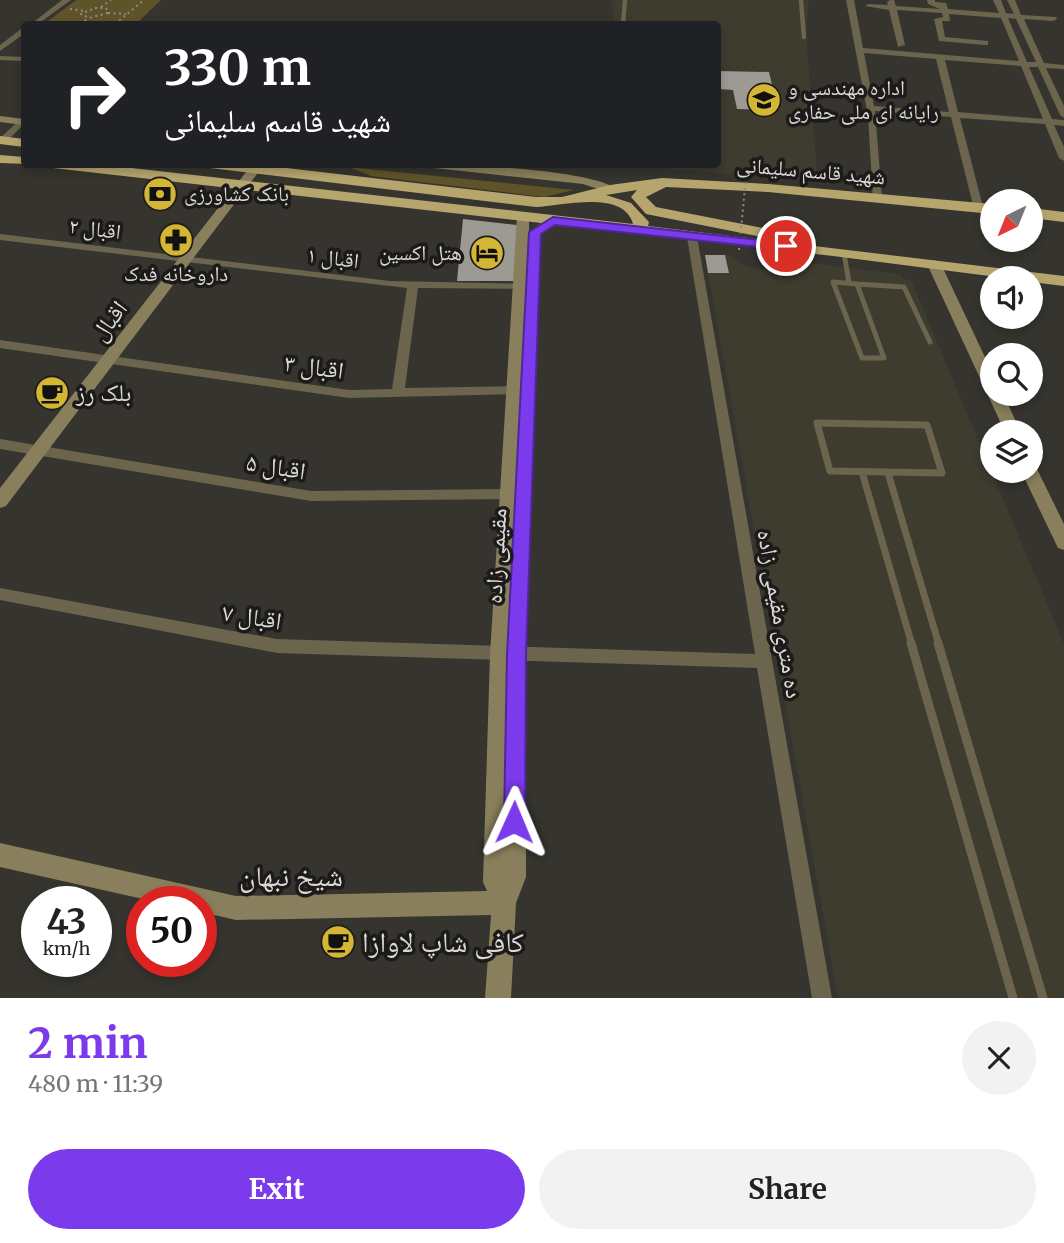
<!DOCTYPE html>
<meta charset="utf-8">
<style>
body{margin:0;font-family:Merriweather,"Noto Naskh Arabic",serif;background:#f2f2f2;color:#222;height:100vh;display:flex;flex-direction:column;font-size:26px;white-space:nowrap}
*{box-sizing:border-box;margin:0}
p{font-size:23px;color:#767676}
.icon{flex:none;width:38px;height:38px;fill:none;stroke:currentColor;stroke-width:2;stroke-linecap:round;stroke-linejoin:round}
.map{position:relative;height:998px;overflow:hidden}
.side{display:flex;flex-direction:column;background:#fff;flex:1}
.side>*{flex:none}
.guide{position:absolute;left:21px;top:21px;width:700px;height:147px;border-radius:7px;box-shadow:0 4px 10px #0003;background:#202124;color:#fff;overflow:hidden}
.needle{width:46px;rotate:223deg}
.fabs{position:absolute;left:980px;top:189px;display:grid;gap:14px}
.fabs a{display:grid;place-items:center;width:63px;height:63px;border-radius:50%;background:#fff;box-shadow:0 4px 10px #0003;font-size:35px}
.speed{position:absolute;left:21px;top:886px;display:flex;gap:14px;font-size:35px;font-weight:700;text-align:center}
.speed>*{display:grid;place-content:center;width:91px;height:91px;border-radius:50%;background:#fff;box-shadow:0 4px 10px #0003;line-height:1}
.speed small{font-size:18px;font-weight:400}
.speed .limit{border:10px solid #d22;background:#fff;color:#111}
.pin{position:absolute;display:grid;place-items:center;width:60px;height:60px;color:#fff;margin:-30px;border:4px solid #fff;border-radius:50%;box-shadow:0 2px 7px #0007}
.me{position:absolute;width:77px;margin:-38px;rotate:1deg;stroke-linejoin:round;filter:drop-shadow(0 0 5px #0008)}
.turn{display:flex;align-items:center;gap:24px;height:147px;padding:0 28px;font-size:32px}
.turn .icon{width:91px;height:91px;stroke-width:2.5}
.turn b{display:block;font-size:49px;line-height:60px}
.round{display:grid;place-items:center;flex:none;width:74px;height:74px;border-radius:37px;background:#f2f2f2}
.summary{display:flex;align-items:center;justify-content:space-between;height:119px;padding:0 28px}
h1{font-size:42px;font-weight:700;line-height:52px;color:#7c3aed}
.button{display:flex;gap:14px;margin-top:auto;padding:14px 28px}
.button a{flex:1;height:80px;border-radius:42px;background:#7c3aed;color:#fff;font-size:28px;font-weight:700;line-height:80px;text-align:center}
.button a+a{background:#f2f2f2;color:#222}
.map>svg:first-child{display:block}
.built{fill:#3e3b2f}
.green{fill:#5f5329}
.building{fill:#9c9a93}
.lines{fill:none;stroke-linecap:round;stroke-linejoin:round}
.path{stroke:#8d8c87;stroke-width:2;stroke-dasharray:2 3.5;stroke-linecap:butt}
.lane-far3{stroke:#6b654e;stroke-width:4.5}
.lane-far2{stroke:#6b654e;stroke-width:5}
.lane-far1{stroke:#6b654e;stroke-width:7}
.lane{stroke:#6b654e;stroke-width:9}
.street{fill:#6b654e;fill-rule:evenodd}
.secondary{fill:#897f5c;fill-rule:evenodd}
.highway{fill:#b6a66e;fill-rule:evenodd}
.path-bridge{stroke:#8d8c87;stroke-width:2;stroke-dasharray:2 3.5;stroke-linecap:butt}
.route{fill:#7c3aed;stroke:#51269a;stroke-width:2}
.labels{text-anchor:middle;stroke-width:7;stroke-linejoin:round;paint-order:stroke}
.far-poi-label{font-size:21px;fill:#dad9d6;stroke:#1c1b19;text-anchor:start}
.far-street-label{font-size:21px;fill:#dad9d6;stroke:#1c1b19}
.street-label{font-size:24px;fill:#dad9d6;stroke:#1c1b19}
.poi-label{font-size:24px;fill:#dad9d6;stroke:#1c1b19;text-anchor:start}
.near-street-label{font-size:28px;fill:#dad9d6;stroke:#1c1b19}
.near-poi-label{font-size:28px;fill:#dad9d6;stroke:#1c1b19;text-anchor:start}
</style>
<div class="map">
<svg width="1064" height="998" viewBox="0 0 1064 998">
<rect width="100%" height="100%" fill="#35342e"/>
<path class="built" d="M612 0H809L806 35 818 182 627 165 718 164V24H613Z
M725 255H731L747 267 771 270 795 261 900 274 903 279 911 280 1064 644V998H838L708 273H728Z"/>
<path class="green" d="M76 0H161L136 24H44Z
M349 167 574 190 544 197 371 176Z"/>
<path class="building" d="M718 71 769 72 778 110 737 109 733 90 718 89Z
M463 219 517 225 514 281H457Z
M705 255H725L729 273H708Z"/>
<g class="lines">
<path class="path" d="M101 7 111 0
M95 8H106L108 13 89 18 81 14Z
M70 9 84 11
M108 13 126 14
M80 24 89 18
M115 24 144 0"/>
<path class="lane-far3" d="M801 0 804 37
M623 24 625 0"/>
<path class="lane-far2" d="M844 253 849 283
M833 282 857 284 884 358H862Z
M857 284 904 287 930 342"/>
<path class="lane-far1" d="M817 423 927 425 942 473 830 471Z
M862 472 912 645
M888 473 939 645"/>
<path class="lane" d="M911 643 1013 998
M938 643 1043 998"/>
<path class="street" d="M62 0H71L38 24H31Z
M846 0H854L863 48 1019 61 1001 18 949 14 950 21H942L945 37 988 41V45H985L939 41 934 19 943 17 942 13 897 10 905 45 898 47 889 10 865 6 869 4 888 5 887 2 890 0H894L896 6 940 9 928 4 927 0H935V2L946 3 948 9 999 13 993 0H1001L1006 13 1014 14 1007 0H1015L1021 15 1056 17 1057 19 1053 21 1024 19 1044 63 1064 65V69L1046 68 1064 106V118L1060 115 1038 67H1029L1052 119 1064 120V126L1054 125 1064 147V161L1059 158 1045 124 960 118 983 207 974 209 951 117 875 111 882 198 873 200 868 116ZM1008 18 1016 19 1036 62H1027ZM864 53 936 59 949 112 874 106ZM945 60 1021 66 1043 119 958 112Z
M21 29H24V34L0 51V45Z
M0 56 24 57V61L0 60Z
M24 116V124L5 143H0V138Z
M0 234 390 281 535 284V288L531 289 418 288 405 388 524 386 530 390 524 394 349 398 0 348V340L349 390 392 389 407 288 0 240Z
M692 234 697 237 832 998H812L757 668 277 653 0 600V588L277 639 755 654 687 237Z
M0 439 311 491 519 489 526 494 519 499 311 501 0 449Z"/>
<path class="secondary" d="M0 116 24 119V125L0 122Z
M428 164C463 164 593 170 616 189L610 193 583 184 434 168Z
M250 167 260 170 6 506 0 508V488Z
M523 213 529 217V232L548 218 559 221 541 234 526 655V877L516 903 511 998H485L491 915 236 920 201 912V901H152L0 867V843L236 896 487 891 483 882 490 655 517 217Z
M934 260 941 264 992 372V394H1003L1021 432H1005L927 264Z
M1031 465 1036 467 1064 524V550L1058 548 1021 471H1031Z"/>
<path class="highway" d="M0 136 24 139V147L0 144Z
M0 155 24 157 27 164 0 163Z
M46 164H96L633 224C624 189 561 206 536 207L210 168 203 164H251L536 197H562L610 185 662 178 768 184 992 204V214L768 192 666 187 646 197 656 207 768 229 770 232 762 237 646 214 631 197 637 190 606 195 631 203 649 222 648 226 1064 276V286L1031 282V278H1005L833 256 53 168Z
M1031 208 1064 212V222L1031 218Z"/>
<path class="path-bridge" d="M739 250 746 177"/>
</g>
<path class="route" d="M553 217 786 243 792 246 786 250 555 225 541 234 526 655 525 822 522 829 514 832 507 829 504 822 507 655 529 232Z"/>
<defs>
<g id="university-disc" transform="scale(1.75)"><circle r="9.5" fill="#d5b534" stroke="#1c1b19"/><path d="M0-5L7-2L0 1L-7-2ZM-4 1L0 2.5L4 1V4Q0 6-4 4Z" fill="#111"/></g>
<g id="bank-disc" transform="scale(1.75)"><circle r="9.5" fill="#d5b534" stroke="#1c1b19"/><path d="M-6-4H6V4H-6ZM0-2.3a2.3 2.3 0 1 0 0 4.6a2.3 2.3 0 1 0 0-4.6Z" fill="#111"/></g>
<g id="pharmacy-disc" transform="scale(1.75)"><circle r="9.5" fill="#d5b534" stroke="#1c1b19"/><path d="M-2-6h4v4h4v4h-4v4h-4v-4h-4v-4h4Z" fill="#111"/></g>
<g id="hotel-disc" transform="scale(1.75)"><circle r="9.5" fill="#d5b534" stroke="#1c1b19"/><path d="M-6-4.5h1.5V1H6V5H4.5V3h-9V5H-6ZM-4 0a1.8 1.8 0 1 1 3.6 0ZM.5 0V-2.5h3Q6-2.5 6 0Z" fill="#111"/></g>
<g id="cafe-disc" transform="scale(1.75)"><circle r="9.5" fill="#d5b534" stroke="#1c1b19"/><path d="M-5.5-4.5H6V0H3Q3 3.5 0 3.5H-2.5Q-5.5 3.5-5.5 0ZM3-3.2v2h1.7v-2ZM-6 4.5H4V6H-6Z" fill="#111"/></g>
</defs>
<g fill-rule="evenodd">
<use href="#university-disc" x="764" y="100"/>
<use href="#bank-disc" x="160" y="194"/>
<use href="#pharmacy-disc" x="176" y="240"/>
<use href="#hotel-disc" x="487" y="253"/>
<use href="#cafe-disc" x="52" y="393"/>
<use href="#cafe-disc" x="338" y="942"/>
</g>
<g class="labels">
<g class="far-poi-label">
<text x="788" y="95">اداره مهندسی و<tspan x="788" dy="24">رایانه ای ملی حفاری</tspan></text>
<text x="184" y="201">بانک کشاورزی</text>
<text x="462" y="260" text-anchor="end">هتل اکسین</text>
<text x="176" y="281" text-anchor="middle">داروخانه فدک</text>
</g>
<g class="far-street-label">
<text transform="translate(811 171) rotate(5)" y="7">شهید قاسم سلیمانی</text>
<text transform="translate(95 229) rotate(7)" y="7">اقبال ۲</text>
<text transform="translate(333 258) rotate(7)" y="7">اقبال ۱</text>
</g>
<g class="street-label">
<text transform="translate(109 321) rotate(-53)" y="8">اقبال</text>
<text transform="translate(314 367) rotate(8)" y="8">اقبال ۳</text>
<text transform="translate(276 467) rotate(9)" y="8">اقبال ۵</text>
<text transform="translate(496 556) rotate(-87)" y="8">مقیمی زاده</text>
<text transform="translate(780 614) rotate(80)" y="8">ده متری مقیمی زاده</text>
<text transform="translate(252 617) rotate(9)" y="8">اقبال ۷</text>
</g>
<g class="poi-label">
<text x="76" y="401">بلک رز</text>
</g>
<g class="near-street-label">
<text x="291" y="886">شیخ نبهان</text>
</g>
<g class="near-poi-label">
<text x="362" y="952">کافی شاپ لاوازا</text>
</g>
</g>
</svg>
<div class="fabs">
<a><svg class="needle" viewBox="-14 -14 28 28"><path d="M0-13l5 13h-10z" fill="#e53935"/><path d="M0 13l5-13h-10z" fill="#767676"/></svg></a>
<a><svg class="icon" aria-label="sound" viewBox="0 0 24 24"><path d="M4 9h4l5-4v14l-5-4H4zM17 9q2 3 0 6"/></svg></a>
<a><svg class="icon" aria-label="search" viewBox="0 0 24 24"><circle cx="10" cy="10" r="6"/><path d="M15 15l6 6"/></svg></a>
<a><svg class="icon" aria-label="layers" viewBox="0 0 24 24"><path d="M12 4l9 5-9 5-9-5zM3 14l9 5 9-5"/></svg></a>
</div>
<div class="speed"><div>43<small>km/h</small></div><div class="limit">50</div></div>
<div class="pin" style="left:786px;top:246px;background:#d93025"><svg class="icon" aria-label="arrive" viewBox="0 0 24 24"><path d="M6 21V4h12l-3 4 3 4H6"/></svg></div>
<svg class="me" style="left:514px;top:822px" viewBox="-20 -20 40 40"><path d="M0-17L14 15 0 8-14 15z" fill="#7c3aed" stroke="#fff" stroke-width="4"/></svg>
<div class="guide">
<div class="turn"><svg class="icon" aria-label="right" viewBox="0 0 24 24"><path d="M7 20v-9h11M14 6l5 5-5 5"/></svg><div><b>330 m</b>شهید قاسم سلیمانی</div></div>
</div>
</div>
<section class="side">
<div class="summary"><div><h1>2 min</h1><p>480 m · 11:39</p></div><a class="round"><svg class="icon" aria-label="close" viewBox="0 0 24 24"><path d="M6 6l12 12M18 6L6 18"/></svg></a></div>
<div class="button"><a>Exit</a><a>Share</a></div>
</section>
